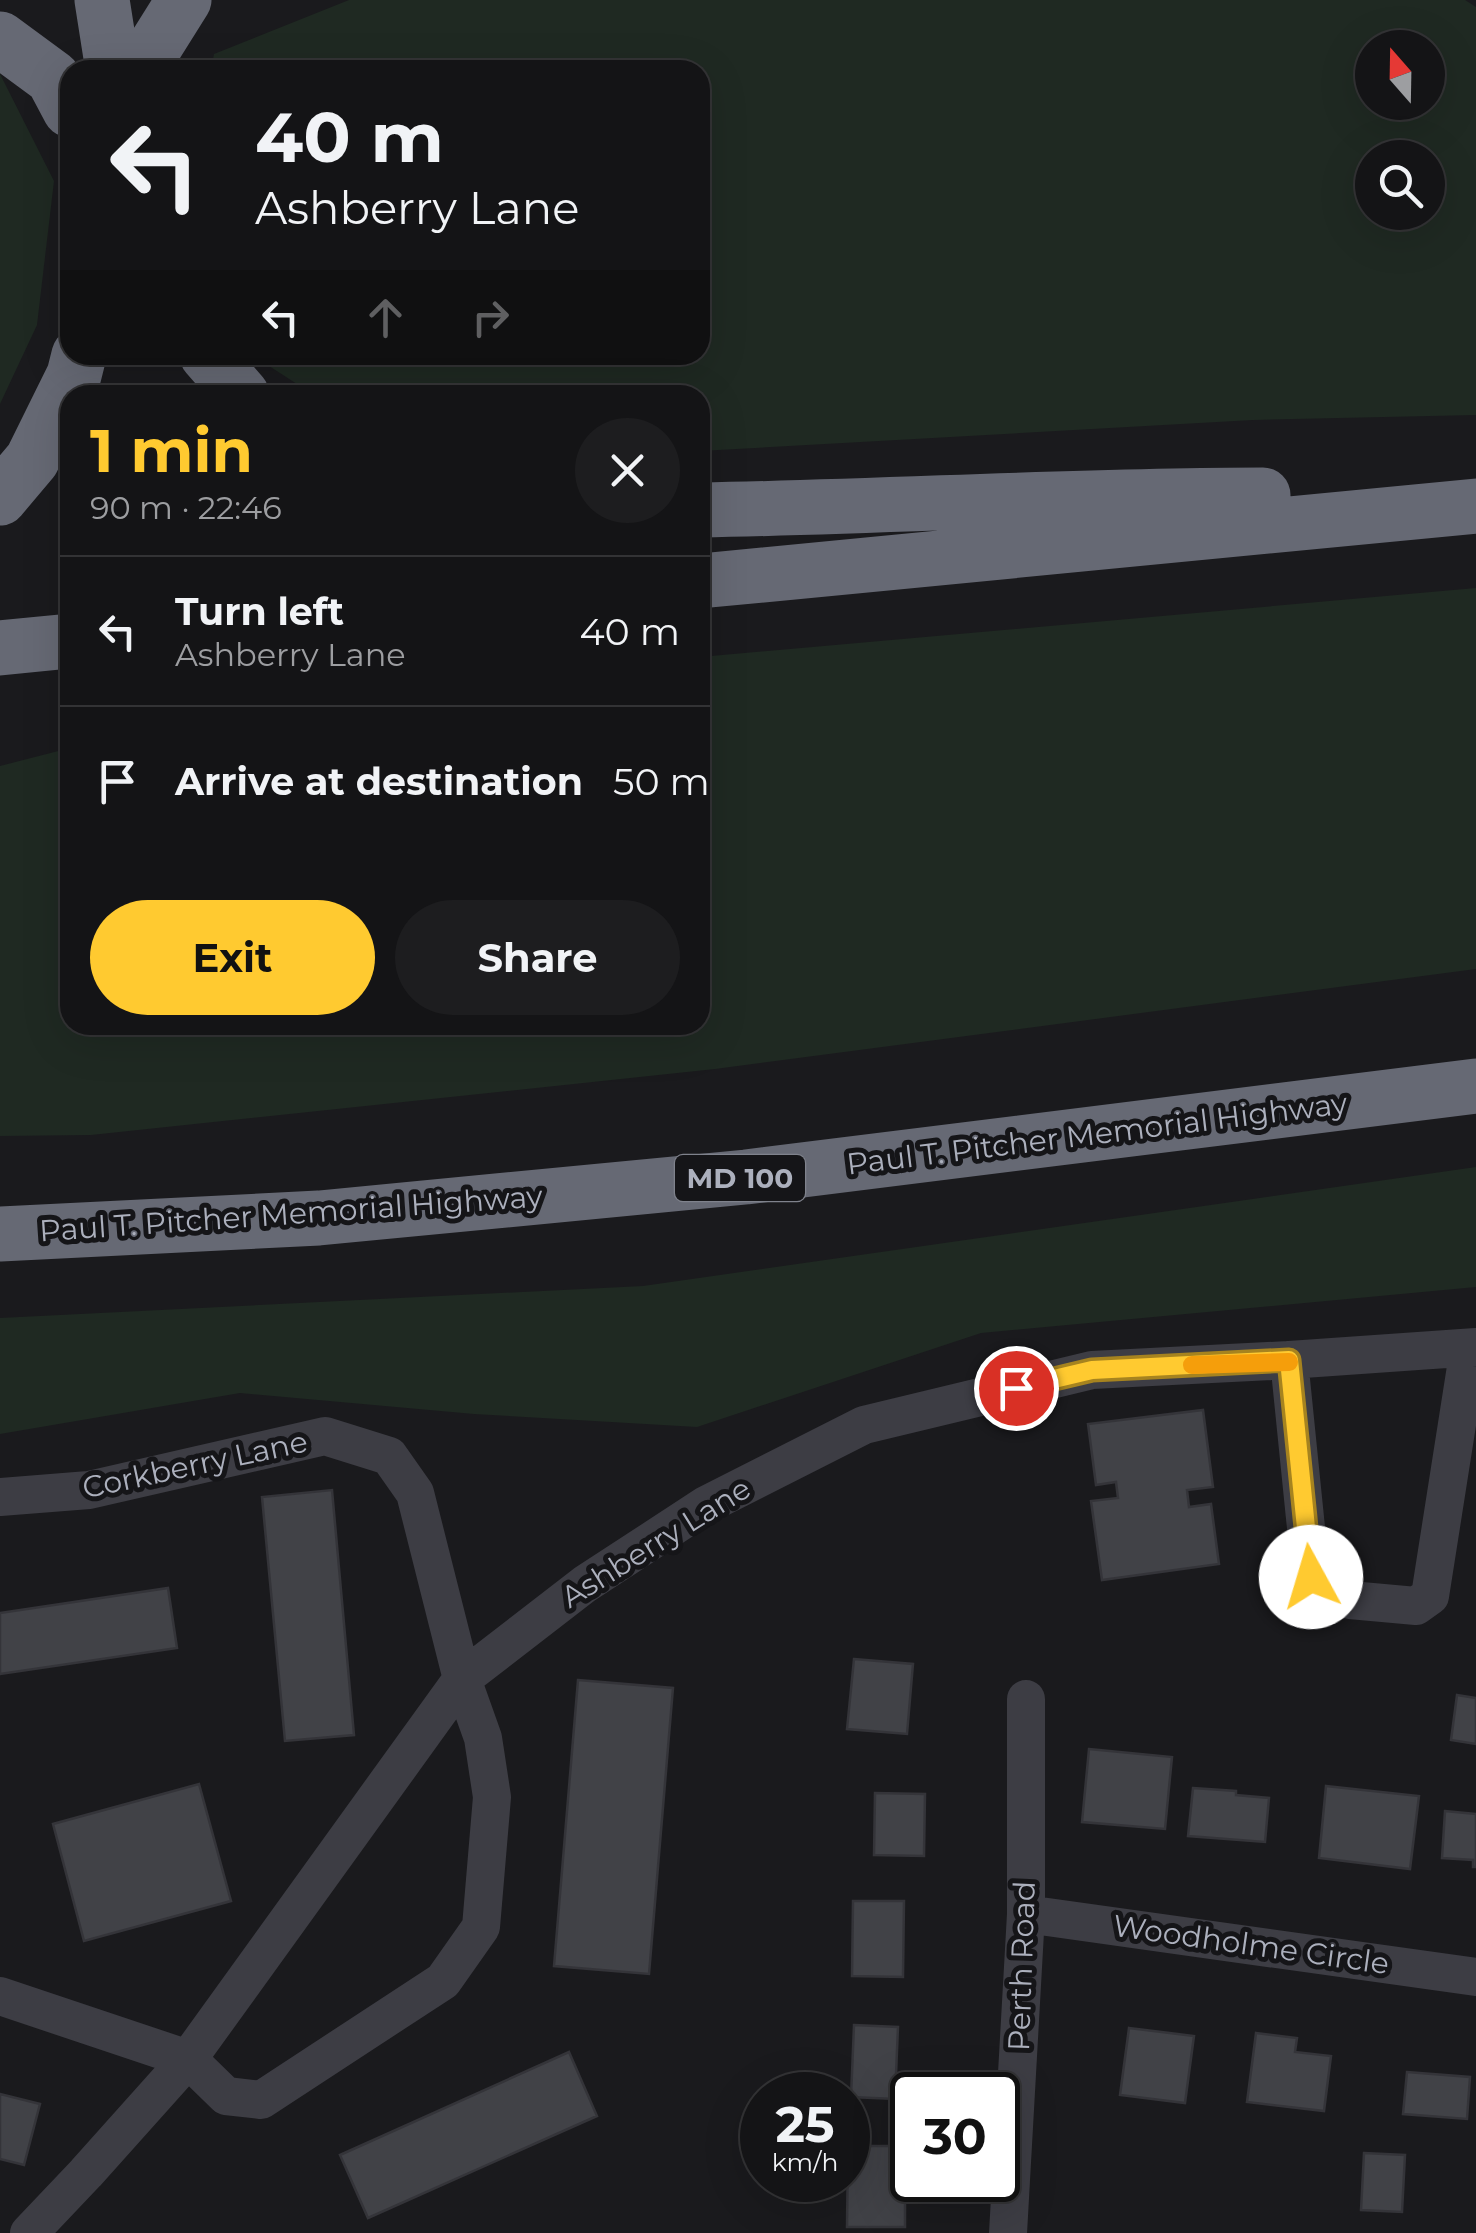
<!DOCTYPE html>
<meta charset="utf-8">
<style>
body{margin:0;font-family:Montserrat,sans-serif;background:#1d1d1f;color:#f1f3f6;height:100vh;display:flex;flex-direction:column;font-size:38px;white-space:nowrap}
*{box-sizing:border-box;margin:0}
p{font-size:32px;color:#9d9ea1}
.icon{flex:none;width:55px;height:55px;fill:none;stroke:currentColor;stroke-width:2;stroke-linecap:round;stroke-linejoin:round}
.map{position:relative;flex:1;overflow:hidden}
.drawer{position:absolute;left:60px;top:385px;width:650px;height:650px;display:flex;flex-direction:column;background:#141416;border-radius:30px;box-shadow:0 10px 40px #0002,0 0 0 2px #333335}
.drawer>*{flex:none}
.top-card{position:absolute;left:60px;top:60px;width:650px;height:305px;border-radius:30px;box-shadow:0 10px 40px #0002,0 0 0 2px #333335;background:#141416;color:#f1f3f6;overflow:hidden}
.needle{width:65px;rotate:340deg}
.fabs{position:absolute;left:1355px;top:30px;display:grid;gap:20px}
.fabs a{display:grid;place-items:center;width:90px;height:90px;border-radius:50%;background:#141416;box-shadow:0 10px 40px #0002,0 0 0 2px #333335;font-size:50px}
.speed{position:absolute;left:740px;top:2072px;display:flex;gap:20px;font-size:50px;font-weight:700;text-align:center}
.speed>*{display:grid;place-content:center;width:130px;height:130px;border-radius:50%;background:#141416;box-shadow:0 10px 40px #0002,0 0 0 2px #333335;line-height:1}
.speed small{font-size:25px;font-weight:400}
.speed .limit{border:5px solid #111;border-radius:15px;background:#fff;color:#111}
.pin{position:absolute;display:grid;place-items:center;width:85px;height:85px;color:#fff;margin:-42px;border:5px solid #fff;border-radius:50%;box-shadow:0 2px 10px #0007}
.me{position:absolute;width:110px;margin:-55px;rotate:354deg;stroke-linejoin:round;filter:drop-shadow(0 0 8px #0008)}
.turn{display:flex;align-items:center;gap:35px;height:210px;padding:0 30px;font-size:45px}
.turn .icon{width:130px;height:130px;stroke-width:2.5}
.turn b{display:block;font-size:70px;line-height:85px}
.lanes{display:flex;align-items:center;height:95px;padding:0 30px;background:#0003;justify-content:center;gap:50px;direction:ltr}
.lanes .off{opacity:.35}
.round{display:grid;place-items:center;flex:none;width:105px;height:105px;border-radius:52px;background:#1d1d1f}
.summary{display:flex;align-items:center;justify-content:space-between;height:170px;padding:0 30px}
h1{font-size:60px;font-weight:700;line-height:75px;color:#ffca30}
.primary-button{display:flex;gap:20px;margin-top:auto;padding:20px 30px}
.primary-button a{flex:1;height:115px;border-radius:60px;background:#ffca30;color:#111;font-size:40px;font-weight:700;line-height:115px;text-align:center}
.primary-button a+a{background:#1d1d1f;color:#f1f3f6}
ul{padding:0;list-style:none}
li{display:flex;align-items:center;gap:30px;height:150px;padding:0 30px;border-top:2px solid #333335}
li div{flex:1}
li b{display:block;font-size:38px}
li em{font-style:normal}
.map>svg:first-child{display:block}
.green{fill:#1f2922;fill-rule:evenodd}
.building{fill:#414247;stroke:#343439;stroke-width:2.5}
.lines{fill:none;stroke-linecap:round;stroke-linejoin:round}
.street{stroke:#3d3d44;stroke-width:38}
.highway{stroke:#666974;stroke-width:55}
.route-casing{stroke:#a6831f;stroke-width:25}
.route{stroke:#ffca30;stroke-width:18}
.slow{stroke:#f59e0b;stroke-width:18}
.labels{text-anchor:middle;stroke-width:10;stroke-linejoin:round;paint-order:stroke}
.shield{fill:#151518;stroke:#7f828c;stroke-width:2.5}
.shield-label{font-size:28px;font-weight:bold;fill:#acb0bd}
.street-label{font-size:30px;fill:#acb0bd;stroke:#151518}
</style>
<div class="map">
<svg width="1476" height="2233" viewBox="0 0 1476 2233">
<rect width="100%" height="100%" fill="#1a1a1d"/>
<path class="green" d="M349 0H1465L1476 7V415L1253 420 700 451V395H314L252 355H700V70H211L214 54ZM1372 48H1428V102H1372ZM1372 158H1428V212H1372Z
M0 74 54 181 37 325 0 404Z
M1476 588V969L715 1069 91 1135 0 1136V766L70 748V1025H700V657Z
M1476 1167V1287L981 1333 697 1427 474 1414 240 1393 0 1434V1318L643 1286Z"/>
<path class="building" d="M1203 1410 1213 1487 1187 1490 1189 1507 1211 1504 1219 1564 1102 1580 1091 1501 1118 1498 1116 1482 1096 1485 1088 1424Z
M332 1490 354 1735 285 1741 262 1497Z
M168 1588 177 1648 0 1674V1613Z
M854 1659 913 1664 907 1734 847 1729Z
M578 1680 673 1688 649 1974 554 1966Z
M1457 1695 1476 1698V1744L1451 1740Z
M1089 1749 1172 1757 1165 1829 1082 1822Z
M199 1784 231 1901 84 1941 53 1824Z
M1326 1786 1419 1796 1410 1869 1319 1858Z
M1193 1788 1236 1791V1795L1269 1798 1265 1842 1188 1836Z
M875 1793 925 1794 924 1856 874 1855Z
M1445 1811 1476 1814V1867H1473V1860L1442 1858Z
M853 1901H904L903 1977 852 1976Z
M854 2025 898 2027 895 2099 851 2097Z
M1129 2028 1194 2036 1185 2103 1120 2095Z
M1256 2033 1297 2038 1295 2052 1331 2056 1324 2111 1247 2102Z
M569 2052 597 2116 368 2218 340 2155Z
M1407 2072 1470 2077 1467 2119 1403 2114Z
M0 2094 40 2104 24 2165 0 2159Z
M848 2146H905V2227H847Z
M1364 2153 1405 2155 1402 2212 1361 2210Z"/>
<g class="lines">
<path class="street" d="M1289 1360 1311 1577 1321 1590 1350 1600 1416 1606 1430 1596 1469 1348
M0 1497 89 1490 325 1436 389 1456 415 1493 462 1679 483 1738 492 1797 481 1927 443 1981 261 2100 226 2096 188 2059 0 1996
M1026 1914 1476 1977
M29 2233 86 2173 188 2059 462 1679 585 1584 706 1505 864 1425 1092 1370 1289 1360 1476 1347
M1008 2233 1026 1914V1699"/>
<path class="highway" d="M102 0 113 70
M0 39 53 78 70 110
M145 70 147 59 184 0
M207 355 242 395
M0 498 32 460 74 375 79 355
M700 510C888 507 1075 495 1263 495
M700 581 1476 506
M0 648 70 641
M0 1234 319 1218 746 1177 1476 1086"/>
</g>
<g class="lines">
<g class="route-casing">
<path id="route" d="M1016 1388 1092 1370 1289 1360 1311 1577"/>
</g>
<use href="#route" class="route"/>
<path class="slow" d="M1192 1365 1289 1362"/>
</g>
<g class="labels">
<rect class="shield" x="675" y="1155" width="130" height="46" rx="8"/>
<g class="shield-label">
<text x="740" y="1188">MD 100</text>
</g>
<g class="street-label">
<text transform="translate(1097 1134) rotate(-7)" y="10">Paul T. Pitcher Memorial Highway</text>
<text transform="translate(291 1214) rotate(-4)" y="10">Paul T. Pitcher Memorial Highway</text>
<text transform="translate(195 1465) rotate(-12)" y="10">Corkberry Lane</text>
<text transform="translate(656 1543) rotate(-32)" y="10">Ashberry Lane</text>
<text transform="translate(1251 1945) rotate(8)" y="10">Woodholme Circle</text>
<text transform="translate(1022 1966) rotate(-88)" y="10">Perth Road</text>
</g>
</g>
</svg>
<div class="fabs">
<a><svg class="needle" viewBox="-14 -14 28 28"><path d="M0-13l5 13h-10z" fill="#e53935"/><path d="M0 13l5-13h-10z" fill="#9d9ea1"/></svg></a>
<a><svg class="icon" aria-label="search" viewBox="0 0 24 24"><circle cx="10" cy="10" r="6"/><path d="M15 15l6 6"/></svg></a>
</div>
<div class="speed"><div>25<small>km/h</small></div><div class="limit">30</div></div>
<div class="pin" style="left:1016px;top:1388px;background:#d93025"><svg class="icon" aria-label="arrive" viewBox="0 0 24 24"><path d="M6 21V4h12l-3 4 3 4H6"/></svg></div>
<svg class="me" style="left:1311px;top:1577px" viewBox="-20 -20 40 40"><circle r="19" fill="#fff"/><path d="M0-13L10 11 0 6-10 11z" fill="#ffca30"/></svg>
<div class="top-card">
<div class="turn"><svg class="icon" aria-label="left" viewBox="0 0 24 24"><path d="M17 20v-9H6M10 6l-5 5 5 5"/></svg><div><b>40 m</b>Ashberry Lane</div></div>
<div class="lanes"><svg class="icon" aria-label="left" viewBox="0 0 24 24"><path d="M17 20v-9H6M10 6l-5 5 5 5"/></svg><svg class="icon off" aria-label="ahead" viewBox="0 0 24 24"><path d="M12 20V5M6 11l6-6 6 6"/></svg><svg class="icon off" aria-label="right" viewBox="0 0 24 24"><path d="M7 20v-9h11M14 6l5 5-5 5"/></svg></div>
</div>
<section class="drawer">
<div class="summary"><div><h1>1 min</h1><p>90 m · 22:46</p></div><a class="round"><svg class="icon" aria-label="close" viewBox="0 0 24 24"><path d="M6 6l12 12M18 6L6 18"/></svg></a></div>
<ul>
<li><svg class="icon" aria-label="left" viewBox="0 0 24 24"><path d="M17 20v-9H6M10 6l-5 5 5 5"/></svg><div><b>Turn left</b><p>Ashberry Lane</p></div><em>40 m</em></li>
<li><svg class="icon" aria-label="arrive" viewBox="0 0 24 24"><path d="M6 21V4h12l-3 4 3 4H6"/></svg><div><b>Arrive at destination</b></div><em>50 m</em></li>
</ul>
<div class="primary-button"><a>Exit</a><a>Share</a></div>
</section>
</div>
